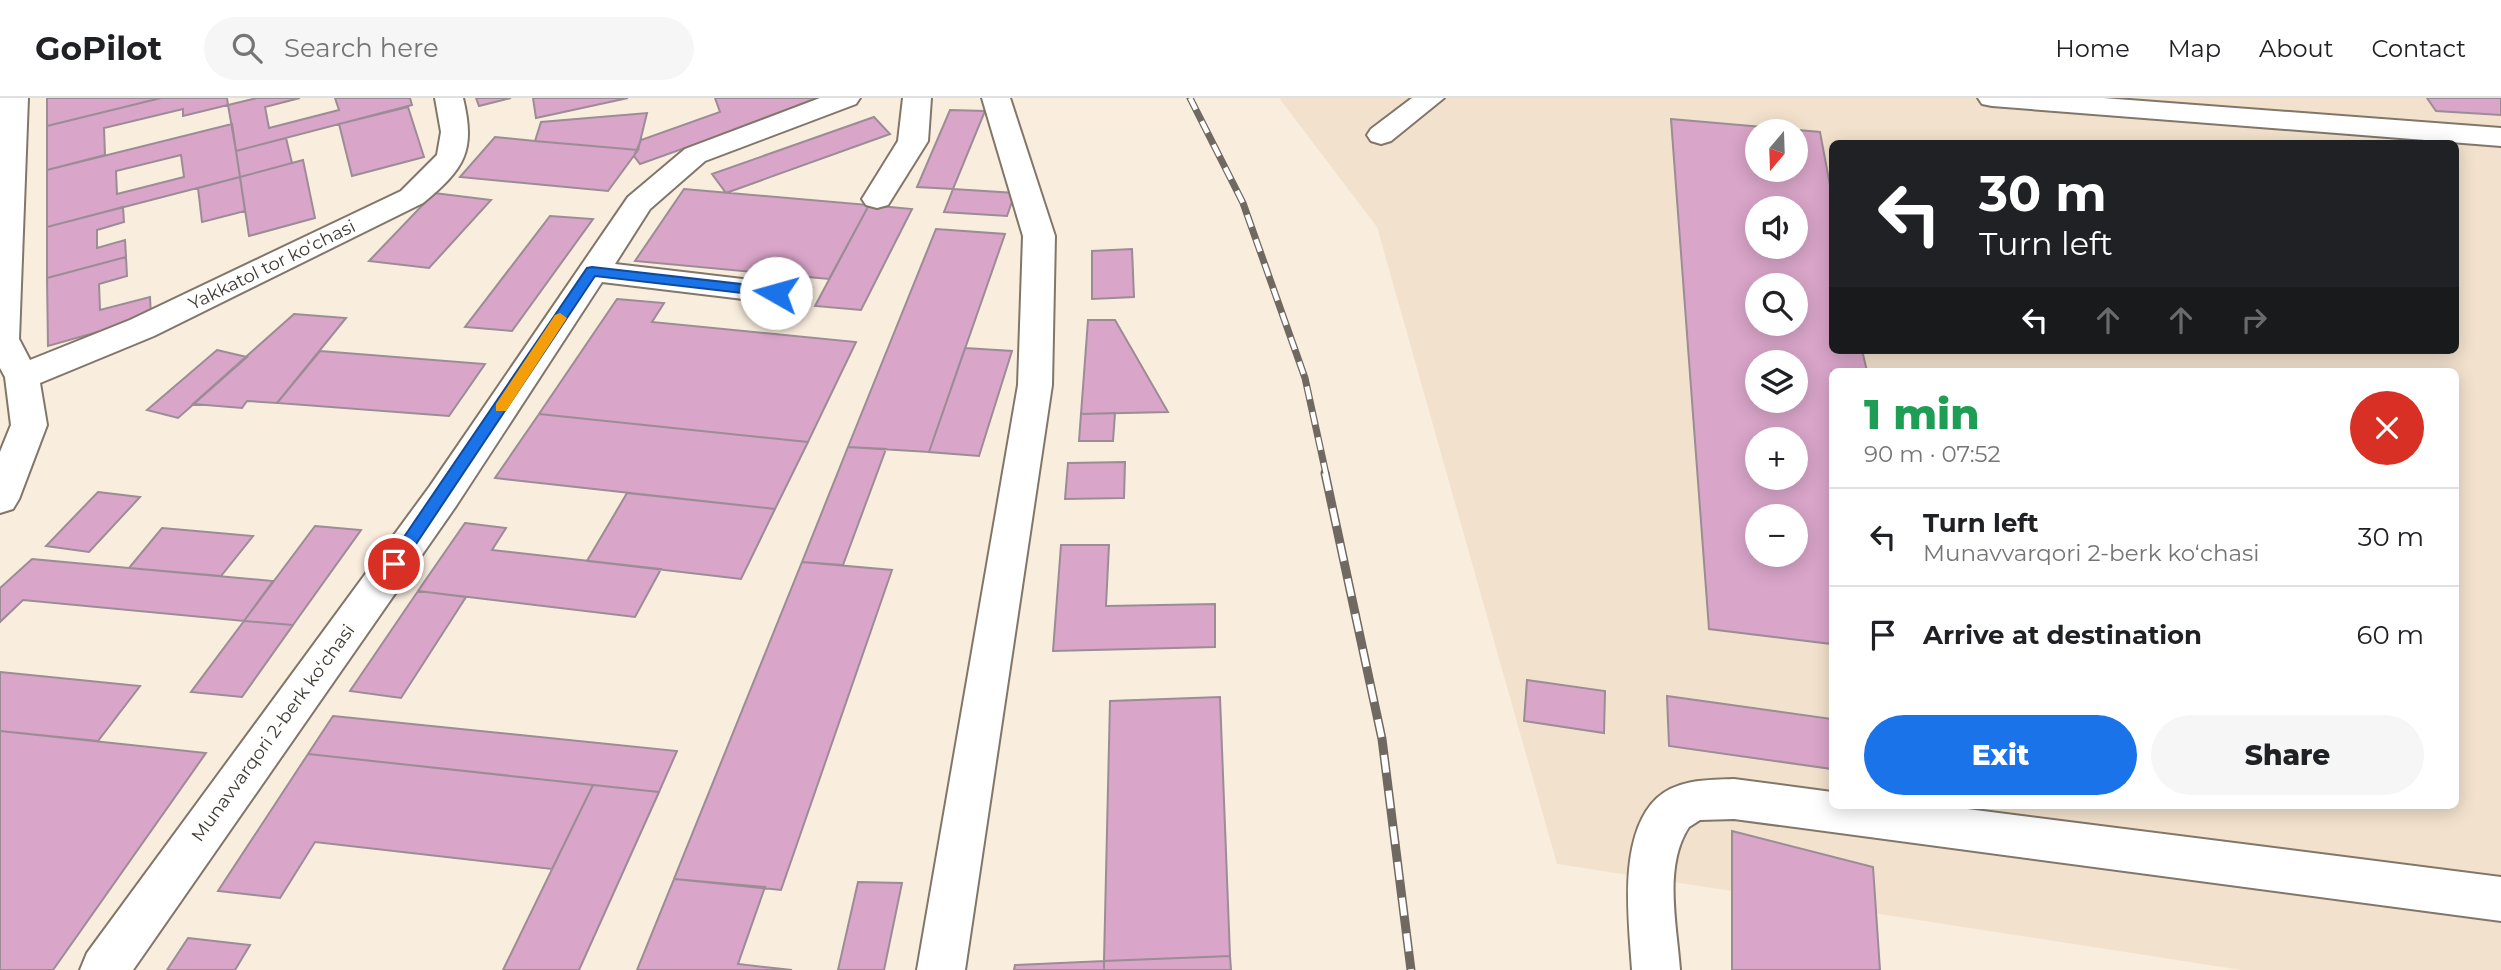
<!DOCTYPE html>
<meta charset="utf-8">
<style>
body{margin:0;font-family:Montserrat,sans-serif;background:#f6f6f6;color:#202124;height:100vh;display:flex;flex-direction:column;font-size:26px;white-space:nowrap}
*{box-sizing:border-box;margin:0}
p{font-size:23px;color:#757577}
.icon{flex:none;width:38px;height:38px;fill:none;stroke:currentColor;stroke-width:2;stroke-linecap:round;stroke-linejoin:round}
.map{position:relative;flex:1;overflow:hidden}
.panel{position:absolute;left:1829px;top:270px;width:630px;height:441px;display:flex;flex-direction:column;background:#fff;border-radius:10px;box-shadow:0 4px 18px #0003}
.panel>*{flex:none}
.guide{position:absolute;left:1829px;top:42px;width:630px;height:214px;border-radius:10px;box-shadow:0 4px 18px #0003;background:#202124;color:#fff;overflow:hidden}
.needle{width:46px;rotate:199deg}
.buttons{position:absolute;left:1745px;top:21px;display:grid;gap:14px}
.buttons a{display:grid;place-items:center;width:63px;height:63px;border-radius:50%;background:#fff;box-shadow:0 4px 18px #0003;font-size:35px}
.pin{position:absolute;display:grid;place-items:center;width:60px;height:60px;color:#fff;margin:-30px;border:4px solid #fff;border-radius:50%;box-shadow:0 2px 7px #0007}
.me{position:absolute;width:77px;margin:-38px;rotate:277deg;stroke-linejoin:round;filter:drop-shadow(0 0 5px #0008)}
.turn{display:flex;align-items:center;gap:24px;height:147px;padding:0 35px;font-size:32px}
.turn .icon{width:91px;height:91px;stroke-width:2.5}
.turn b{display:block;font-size:49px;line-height:60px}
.lanes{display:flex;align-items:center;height:66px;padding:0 35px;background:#0003;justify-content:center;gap:35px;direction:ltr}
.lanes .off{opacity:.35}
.round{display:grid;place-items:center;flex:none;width:74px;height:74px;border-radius:37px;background:#f6f6f6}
.headline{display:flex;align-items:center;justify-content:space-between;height:119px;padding:0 35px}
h1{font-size:42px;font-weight:800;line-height:52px;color:#1e9e55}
.action{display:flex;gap:14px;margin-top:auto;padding:14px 35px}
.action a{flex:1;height:80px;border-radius:42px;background:#1a73e8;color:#fff;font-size:28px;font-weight:800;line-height:80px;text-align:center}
.action a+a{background:#f6f6f6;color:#202124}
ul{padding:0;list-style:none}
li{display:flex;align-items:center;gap:21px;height:98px;padding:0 35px;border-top:2px solid #e0e0e0}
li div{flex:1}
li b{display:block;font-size:26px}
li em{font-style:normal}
header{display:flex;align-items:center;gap:42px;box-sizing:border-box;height:98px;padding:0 35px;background:#fff;border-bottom:2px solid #e0e0e0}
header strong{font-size:33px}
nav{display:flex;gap:38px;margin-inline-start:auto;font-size:24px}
.search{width:490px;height:63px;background:#f6f6f6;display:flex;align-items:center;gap:18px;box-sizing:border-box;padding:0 24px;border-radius:38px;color:#757577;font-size:26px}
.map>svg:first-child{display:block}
.built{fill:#f2e2cd;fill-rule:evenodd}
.building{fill:#d9a5c9;stroke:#9b8c96;stroke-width:2;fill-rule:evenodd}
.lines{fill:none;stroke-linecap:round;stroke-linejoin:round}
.minor-casing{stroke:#817669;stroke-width:4}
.minor{fill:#fff;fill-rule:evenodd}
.rail-far1-casing{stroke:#706961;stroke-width:7}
.rail-casing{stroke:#706961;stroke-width:9}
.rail-far1{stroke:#fff;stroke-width:4.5;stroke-dasharray:13;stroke-linecap:butt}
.rail{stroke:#fff;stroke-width:6;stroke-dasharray:18;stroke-linecap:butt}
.route{fill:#1a73e8;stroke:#114b97;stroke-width:2}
.slow{fill:#f59e0b}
.labels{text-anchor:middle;stroke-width:5;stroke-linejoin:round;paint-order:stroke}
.street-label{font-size:18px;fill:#3e3933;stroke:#fff}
</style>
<header>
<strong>GoPilot</strong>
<div class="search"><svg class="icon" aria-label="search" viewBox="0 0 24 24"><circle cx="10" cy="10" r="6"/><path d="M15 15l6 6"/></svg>Search here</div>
<nav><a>Home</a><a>Map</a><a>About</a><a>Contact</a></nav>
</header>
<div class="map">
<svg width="2501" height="872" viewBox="0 0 2501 872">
<rect width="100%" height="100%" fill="#f9edde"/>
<path class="built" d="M1279 0H2501V872H2241L1557 766 1377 129ZM1757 33H1796V72H1757ZM1832 46H2455V252H1832ZM1757 110H1796V149H1757ZM1757 187H1796V226H1757ZM1757 264H1796V303H1757ZM1832 273H2455V707H1832ZM1757 341H1796V380H1757ZM1757 418H1796V457H1757Z"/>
<path class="building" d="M47 0H161L47 28Z
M161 0H227L228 7 183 18V11L104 30 105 57 47 72V28Z
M257 0H300L265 9 269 30 339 12 335 0H410L412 7 236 53 228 7Z
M476 0H511L479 8Z
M533 0H628L536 20Z
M715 0H825L640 66 634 58 641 42 720 14Z
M2427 0H2501V17L2436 13Z
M408 9 424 59 352 78 339 26Z
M950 12 985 13 953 91 917 89Z
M647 15 638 52 535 43 541 24Z
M874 19 890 36 726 95 712 76Z
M1671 21 1820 34 1832 98V252H1862L1867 273H1832V546L1709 531ZM1757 33H1796V72H1757ZM1757 110H1796V149H1757ZM1757 187H1796V226H1757ZM1757 264H1796V303H1757ZM1757 341H1796V380H1757ZM1757 418H1796V457H1757Z
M232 26 240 79 47 129V72ZM181 57 184 79 117 96 116 73Z
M495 39 535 43 638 52 608 93 460 79Z
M286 40 292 65 240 79 236 53Z
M303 62 315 120 249 138 240 79Z
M240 79 245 113 202 124 198 90Z
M684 91 869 107 829 181 635 163Z
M953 91 1015 95 1007 118 944 114Z
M434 95 491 102 429 170 369 163Z
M869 107 912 111 861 212 815 208Z
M123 109 124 124 97 132V150L125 142 126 159 47 180V129Z
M550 118 593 121 512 233 465 229Z
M936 131 1005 136 929 354 848 349Z
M1132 151 1134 199 1092 201V153Z
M126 159 127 178 99 186 100 212 150 199 151 219 48 248 47 180Z
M617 201 664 205 652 224 856 244 808 344 539 316Z
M294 216 346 220 277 305 247 303 242 310 193 306Z
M1088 222H1115L1168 314 1081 316Z
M965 250 1012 253 979 358 929 354Z
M217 252 247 259 178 320 147 312Z
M320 253 485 266 449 318 277 305Z
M1115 315 1113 343H1079L1081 316Z
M539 316 808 344 775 411 495 380Z
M848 349 886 351 843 467 802 464Z
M1125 364 1124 400 1065 401 1068 365Z
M98 394 140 399 89 454 46 448Z
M627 395 775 411 741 481 587 463Z
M465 425 506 430 492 452 661 471 635 519 418 493Z
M315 428 361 432 293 527 244 523Z
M162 430 253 438 221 478 129 470Z
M1061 447H1109L1106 508 1215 506V549L1053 553Z
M32 461 129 470 273 483 244 523 23 502 0 524V490Z
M802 464 892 472 781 792 674 781Z
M418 493 466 499 401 600 350 593Z
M244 523 293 527 242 599 191 594Z
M0 574 140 588 98 643 0 633Z
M1527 582 1605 593 1604 635 1524 623Z
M1667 598 1832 621V671L1669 648Z
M1220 599 1230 858 1104 863 1110 603Z
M333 618 677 653 659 694 308 656Z
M0 633 206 655 53 872H0Z
M308 656 593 687 552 771 315 744 280 800 218 793Z
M593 687 659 694 579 872H503Z
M1732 733 1873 769 1880 872H1732Z
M674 781 765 789 738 866 792 872H637Z
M858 784 902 785 884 872H838Z
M188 840 250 847 235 872H167Z
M1230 858 1231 872H1104V863Z
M1104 863V872H1014L1015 867Z"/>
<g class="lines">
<g class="minor-casing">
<path id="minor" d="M0 0H28L19 241 30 262 130 222 401 93 437 57 441 34 435 0H463C476 54 464 71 423 105L154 238 40 285 47 327 19 401 13 411 0 415V354L11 327 5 279 0 270Z
M820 0H860L856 6 705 63 650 111 615 166 776 185 788 188 792 195 788 202 776 205 602 184 456 408 133 872H80L87 855 430 388 628 99 685 51Z
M903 0H931L928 43 888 107 877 110 866 107 862 101 898 43Z
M982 0H1010L1055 138 1052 287 965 872H917L1018 287 1023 138Z
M1412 0H1444L1391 43 1381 46 1371 43 1367 37 1371 31Z
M1978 0H2103L2501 30V48L1992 8 1982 6Z
M1734 681 1832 694V707H1936L2501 779V823L1734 721 1700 722 1689 729C1663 768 1677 828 1680 872H1632C1629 823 1617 738 1657 700 1678 681 1708 682 1734 681Z"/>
</g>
<use href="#minor" class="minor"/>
<g class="rail-far1-casing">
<path id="rail-far1" d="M1190 0 1243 105 1305 280 1326 376"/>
</g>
<g class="rail-casing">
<path id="rail" d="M1325 375 1382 641 1411 872"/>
</g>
<use href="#rail-far1" class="rail-far1"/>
<use href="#rail" class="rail"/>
</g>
<path class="route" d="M592 169 776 190 783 195 776 199 595 178 400 470H389V461L587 170Z"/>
<path class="slow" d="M560 215 567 220 506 313H496V306L555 217Z"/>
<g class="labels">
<g class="street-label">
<text transform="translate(272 167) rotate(-26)" y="6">Yakkatol tor koʻchasi</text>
<text transform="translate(273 635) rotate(-54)" y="6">Munavvarqori 2-berk koʻchasi</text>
</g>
</g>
</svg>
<div class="buttons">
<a><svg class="needle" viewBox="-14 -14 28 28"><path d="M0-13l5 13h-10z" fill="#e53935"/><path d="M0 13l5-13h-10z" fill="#757577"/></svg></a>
<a><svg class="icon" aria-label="sound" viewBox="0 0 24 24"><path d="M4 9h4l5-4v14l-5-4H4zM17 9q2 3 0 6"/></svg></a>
<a><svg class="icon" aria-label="search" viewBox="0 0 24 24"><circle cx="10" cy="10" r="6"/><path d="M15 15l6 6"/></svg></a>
<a><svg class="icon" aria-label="layers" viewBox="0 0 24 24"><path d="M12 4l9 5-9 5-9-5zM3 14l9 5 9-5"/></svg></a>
<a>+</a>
<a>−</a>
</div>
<div class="pin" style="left:394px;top:466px;background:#d93025"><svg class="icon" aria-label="arrive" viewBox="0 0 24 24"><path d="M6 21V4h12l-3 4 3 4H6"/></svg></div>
<svg class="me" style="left:776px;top:195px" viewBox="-20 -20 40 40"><circle r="19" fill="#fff"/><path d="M0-13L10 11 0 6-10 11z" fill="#1a73e8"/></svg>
<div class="guide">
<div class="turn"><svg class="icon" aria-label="left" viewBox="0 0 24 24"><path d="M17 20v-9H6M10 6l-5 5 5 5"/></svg><div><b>30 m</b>Turn left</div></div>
<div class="lanes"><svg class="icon" aria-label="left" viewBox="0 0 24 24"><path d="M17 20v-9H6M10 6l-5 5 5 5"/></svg><svg class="icon off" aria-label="ahead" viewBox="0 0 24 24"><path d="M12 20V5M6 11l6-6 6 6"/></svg><svg class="icon off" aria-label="ahead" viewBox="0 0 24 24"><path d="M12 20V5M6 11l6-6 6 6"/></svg><svg class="icon off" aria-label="right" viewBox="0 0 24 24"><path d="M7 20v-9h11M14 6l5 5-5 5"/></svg></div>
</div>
<section class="panel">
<div class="headline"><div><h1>1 min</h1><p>90 m · 07:52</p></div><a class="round" style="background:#d93025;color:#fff"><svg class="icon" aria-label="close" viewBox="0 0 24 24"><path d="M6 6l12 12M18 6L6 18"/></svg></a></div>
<ul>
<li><svg class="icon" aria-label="left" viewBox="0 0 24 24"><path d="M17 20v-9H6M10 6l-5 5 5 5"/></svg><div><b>Turn left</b><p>Munavvarqori 2-berk koʻchasi</p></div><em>30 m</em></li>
<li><svg class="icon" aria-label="arrive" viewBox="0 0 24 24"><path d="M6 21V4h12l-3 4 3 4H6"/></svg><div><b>Arrive at destination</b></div><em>60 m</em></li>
</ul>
<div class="action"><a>Exit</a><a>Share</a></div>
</section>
</div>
